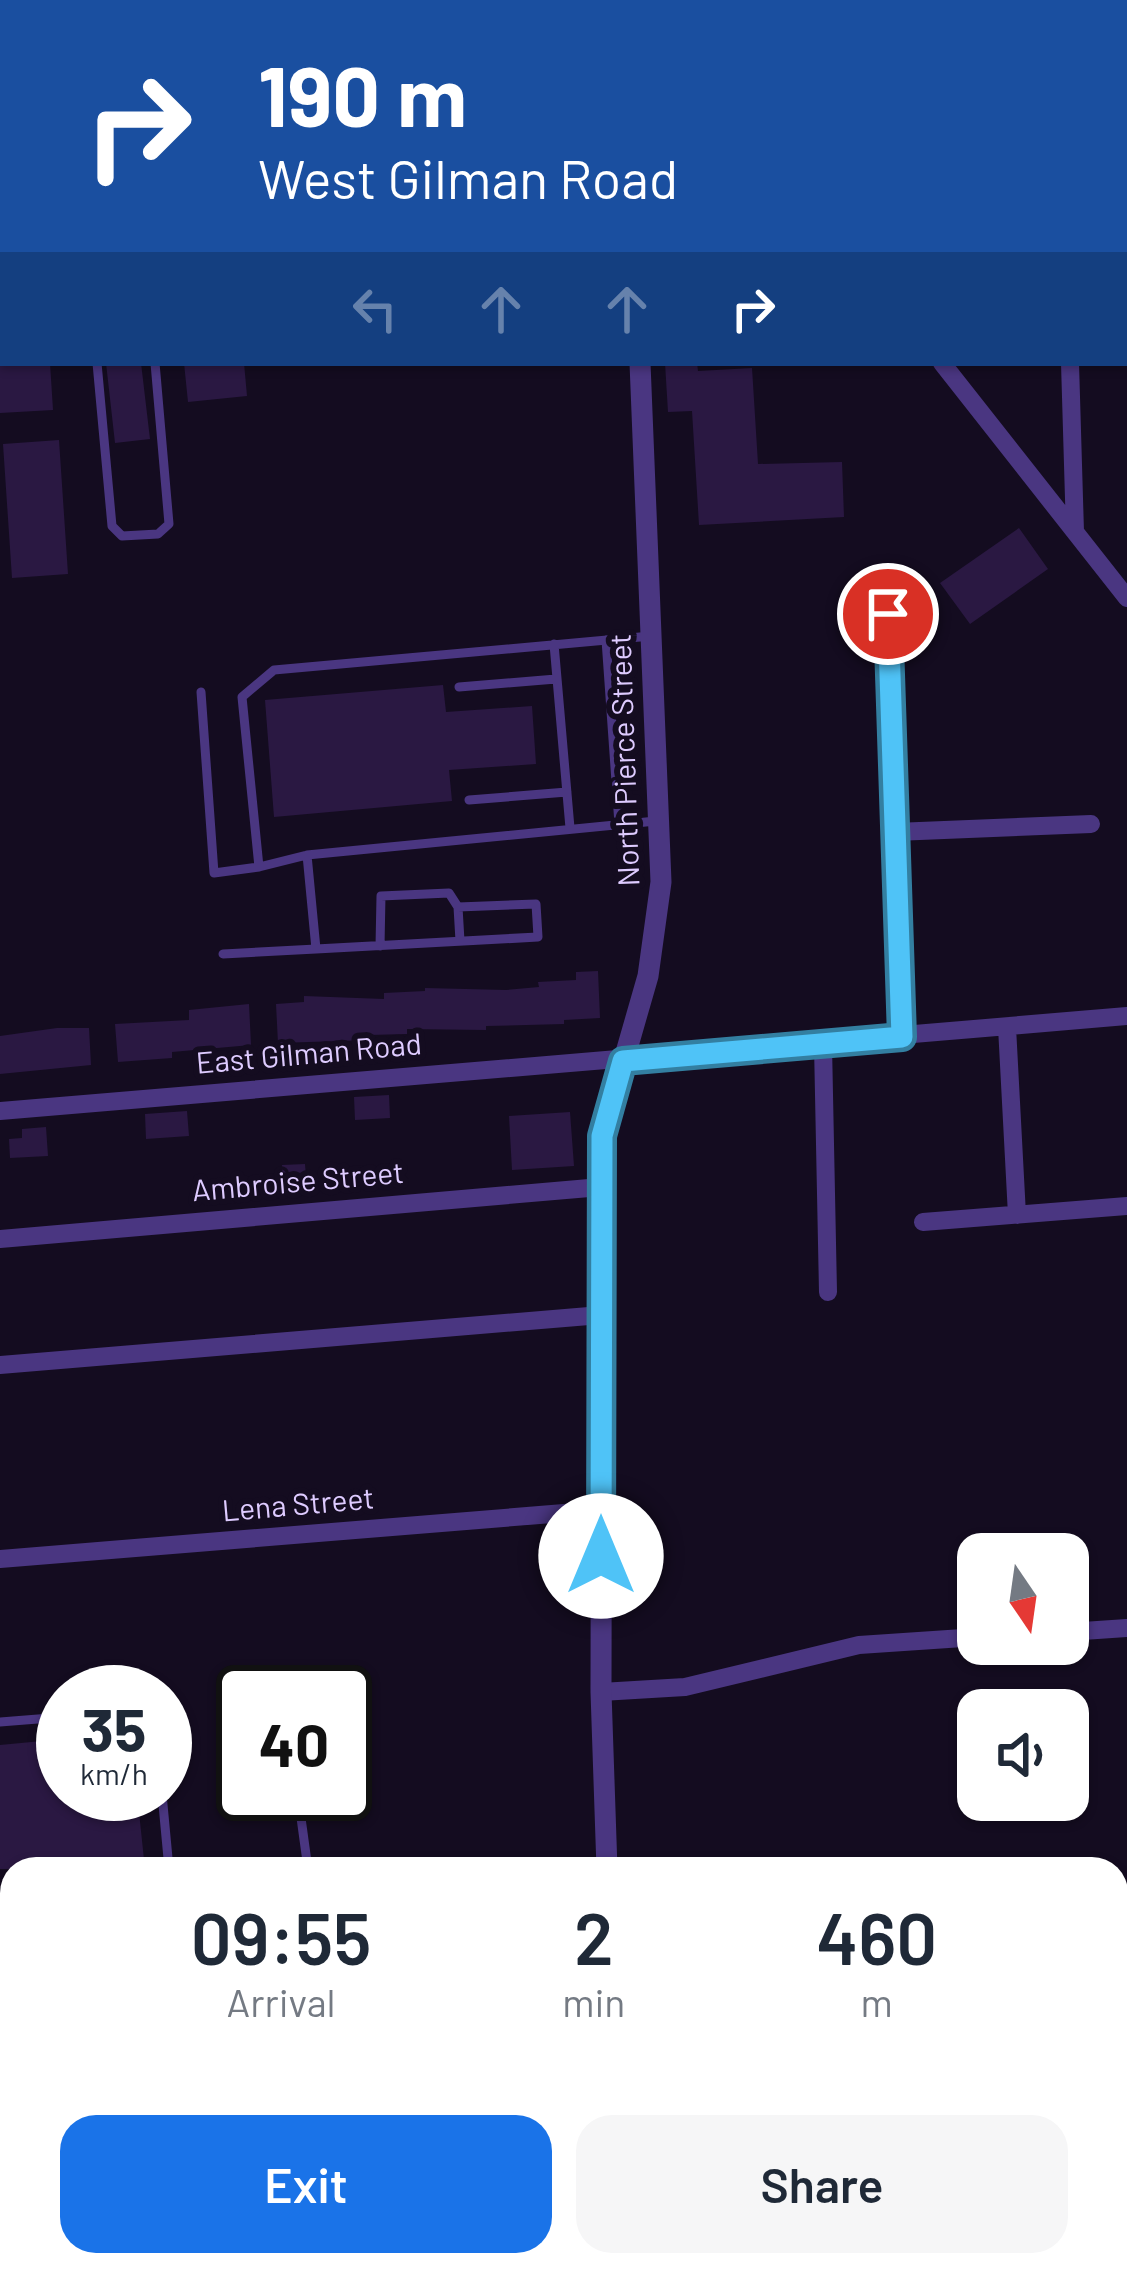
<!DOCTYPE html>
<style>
body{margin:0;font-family:Barlow,sans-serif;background:#f6f6f7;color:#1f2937;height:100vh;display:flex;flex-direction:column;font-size:45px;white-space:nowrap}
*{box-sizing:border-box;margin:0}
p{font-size:39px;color:#747a83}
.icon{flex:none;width:66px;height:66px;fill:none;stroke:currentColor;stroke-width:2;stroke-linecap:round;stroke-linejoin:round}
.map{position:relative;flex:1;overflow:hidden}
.side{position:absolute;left:0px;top:1857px;width:1128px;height:420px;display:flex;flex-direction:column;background:#fff;border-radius:36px 36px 0 0;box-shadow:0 3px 9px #0004}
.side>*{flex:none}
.hud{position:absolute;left:0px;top:0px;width:1128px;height:366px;box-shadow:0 3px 9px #0004;background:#1a4fa0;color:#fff;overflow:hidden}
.needle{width:78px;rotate:167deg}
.buttons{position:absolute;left:957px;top:1533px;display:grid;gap:24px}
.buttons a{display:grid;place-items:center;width:132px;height:132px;border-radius:24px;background:#fff;box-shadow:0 3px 9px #0004;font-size:60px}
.speed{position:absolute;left:36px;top:1665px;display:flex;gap:24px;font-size:60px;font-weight:700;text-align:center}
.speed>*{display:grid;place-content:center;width:156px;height:156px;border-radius:50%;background:#fff;box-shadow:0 3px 9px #0004;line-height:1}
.speed small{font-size:30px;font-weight:400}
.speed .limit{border:6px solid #111;border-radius:18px;background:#fff;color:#111}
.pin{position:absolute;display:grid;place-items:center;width:102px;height:102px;color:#fff;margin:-51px;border:6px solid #fff;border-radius:50%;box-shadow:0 3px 12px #0007}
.me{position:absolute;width:132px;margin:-66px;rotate:0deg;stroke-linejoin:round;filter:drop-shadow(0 0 9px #0008)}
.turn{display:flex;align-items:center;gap:42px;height:252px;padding:0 60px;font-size:54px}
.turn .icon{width:156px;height:156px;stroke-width:2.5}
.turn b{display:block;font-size:84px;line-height:102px}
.lanes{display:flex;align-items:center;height:114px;padding:0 60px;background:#0003;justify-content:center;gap:60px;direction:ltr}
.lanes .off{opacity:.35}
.eta{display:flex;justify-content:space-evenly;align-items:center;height:204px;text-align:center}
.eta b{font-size:72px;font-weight:600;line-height:84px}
.primary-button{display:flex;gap:24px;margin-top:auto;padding:24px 60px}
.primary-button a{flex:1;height:138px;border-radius:36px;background:#1a73e8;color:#fff;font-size:48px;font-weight:600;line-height:138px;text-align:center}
.primary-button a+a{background:#f6f6f7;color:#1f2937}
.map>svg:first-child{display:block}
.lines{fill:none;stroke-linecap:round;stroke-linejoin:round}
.stream{stroke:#080e3e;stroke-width:4.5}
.building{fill:#2a1842}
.service{stroke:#4a3681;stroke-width:9}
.minor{stroke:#4a3681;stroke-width:18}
.tertiary{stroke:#4a3681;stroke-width:21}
.secondary{stroke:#8c62ff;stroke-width:24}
.rail-casing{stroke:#00a3f6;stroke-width:9}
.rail{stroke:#140c20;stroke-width:4.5;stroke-dasharray:14;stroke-linecap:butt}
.route-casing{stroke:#337fa1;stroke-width:30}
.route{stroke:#4fc3f7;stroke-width:21}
.labels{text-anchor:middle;stroke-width:12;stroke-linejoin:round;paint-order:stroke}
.street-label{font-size:30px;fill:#decbff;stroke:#140c20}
</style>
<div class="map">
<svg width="1127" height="2277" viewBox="0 0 1127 2277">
<rect width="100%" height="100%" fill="#140c20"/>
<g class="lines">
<path class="stream" d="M1116 2169 1127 2168"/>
</g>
<path class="building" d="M0 363H50L53 410 0 413Z
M106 363H141L150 439 115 443Z
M184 363H244L247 396 188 402Z
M665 363H697L698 371 752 368 758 464 842 462 844 517 699 525 692 411 668 412Z
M59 440 68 574 12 578 3 444Z
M1019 528 1048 569 970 624 940 583Z
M443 685 446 712 532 706 536 764 449 770 452 801 274 817 265 700Z
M598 971 600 1018 564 1020V1024L486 1026V1030L407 1029V1034L369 1035V1040L278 1043 276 1004 304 1002V996L384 999V993L425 991V988L506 990 539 987 538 982 576 980V972Z
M249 1004 251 1045 172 1052V1058L118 1062 115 1024 189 1020V1010Z
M57 1028H89L91 1065 0 1074V1036Z
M389 1095 390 1118 355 1120 354 1097Z
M187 1111 189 1136 146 1139 145 1114Z
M570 1112 574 1166 512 1170 509 1116Z
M46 1127 48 1156 10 1158 9 1139 22 1138V1129Z
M305 1164 307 1191 284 1193 282 1165Z
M63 1739V1794H97L99 1816 139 1812 145 1869H0V1745Z"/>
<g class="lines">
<path class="service" d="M0 108 3 107
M0 166 3 204
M97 363 112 526 122 536 158 534 169 524 155 363
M651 636 274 670 242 697 259 867 307 855 656 821
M606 640 619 824
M554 644 570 828
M459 687 556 679
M201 692 214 873 259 867
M469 800 567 792
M307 855 316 949 538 937 536 904 458 907 460 941
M380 946 381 896 449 893 458 907
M223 954 316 949
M0 1722 63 1717
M162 1794 169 1869
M230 1803 298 1796
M233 1862V1869
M282 1869 307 1867
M308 1869 298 1796 320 1794
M0 2194 12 2192"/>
<path class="minor" d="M558 0 560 3
M1053 0V3
M942 363 1127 598
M1070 363 1075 532
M888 614 902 1037
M895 832 1091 824
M1007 1027 1017 1215
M823 1045 828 1292
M0 1111 1127 1016
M923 1222 1127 1206
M0 1239 601 1187
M0 1365 601 1315
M0 1559 601 1510
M1068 1632 1127 1628
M601 1692 685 1687 859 1645 978 1637
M1116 2069 1127 2068
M314 2265 316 2277
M429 2265 432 2277
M627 2265 628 2277"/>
<path class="tertiary" d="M625 0V3
M663 0 666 3
M972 3 1026 0
M607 1869 601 1692 602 1136 648 976 661 882 640 363
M823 2265 832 2277"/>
<path class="secondary" d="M1116 2113 1127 2112
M0 2272 64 2265"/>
<g class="rail-casing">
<path id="rail" d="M600 0 602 3"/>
</g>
<use href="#rail" class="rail"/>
</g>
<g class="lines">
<g class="route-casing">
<path id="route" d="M601 1556 602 1136 623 1061 902 1037 888 614"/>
</g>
<use href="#route" class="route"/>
</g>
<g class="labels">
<g class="street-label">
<text transform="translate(625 760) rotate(-92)" y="10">North Pierce Street</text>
<text transform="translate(309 1054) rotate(-5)" y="10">East Gilman Road</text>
<text transform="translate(298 1182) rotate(-5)" y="10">Ambroise Street</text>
<text transform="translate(298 1505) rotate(-5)" y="10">Lena Street</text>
</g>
</g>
</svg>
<div class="buttons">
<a><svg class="needle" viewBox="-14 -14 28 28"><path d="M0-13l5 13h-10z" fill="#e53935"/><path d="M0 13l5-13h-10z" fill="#747a83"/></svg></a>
<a><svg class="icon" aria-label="sound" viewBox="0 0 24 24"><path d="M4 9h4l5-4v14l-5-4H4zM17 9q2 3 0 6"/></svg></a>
</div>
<div class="speed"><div>35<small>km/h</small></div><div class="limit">40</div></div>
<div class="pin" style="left:888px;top:614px;background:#d93025"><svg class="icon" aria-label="arrive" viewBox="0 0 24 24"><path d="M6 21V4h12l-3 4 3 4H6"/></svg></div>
<svg class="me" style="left:601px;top:1556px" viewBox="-20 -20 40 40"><circle r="19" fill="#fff"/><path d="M0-13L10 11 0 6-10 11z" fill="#4fc3f7"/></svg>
<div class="hud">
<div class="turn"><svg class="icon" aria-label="right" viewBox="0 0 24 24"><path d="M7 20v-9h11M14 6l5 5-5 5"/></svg><div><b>190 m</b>West Gilman Road</div></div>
<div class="lanes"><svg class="icon off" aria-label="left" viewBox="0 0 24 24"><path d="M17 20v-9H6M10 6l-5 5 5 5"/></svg><svg class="icon off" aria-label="ahead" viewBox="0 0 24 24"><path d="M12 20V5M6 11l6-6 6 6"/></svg><svg class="icon off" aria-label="ahead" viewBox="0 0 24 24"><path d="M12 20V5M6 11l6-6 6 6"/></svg><svg class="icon" aria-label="right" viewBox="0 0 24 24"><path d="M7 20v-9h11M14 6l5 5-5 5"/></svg></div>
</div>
<section class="side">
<div class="eta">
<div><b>09:55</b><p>Arrival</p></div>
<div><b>2</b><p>min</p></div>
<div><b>460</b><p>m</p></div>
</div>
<div class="primary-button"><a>Exit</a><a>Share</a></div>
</section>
</div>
